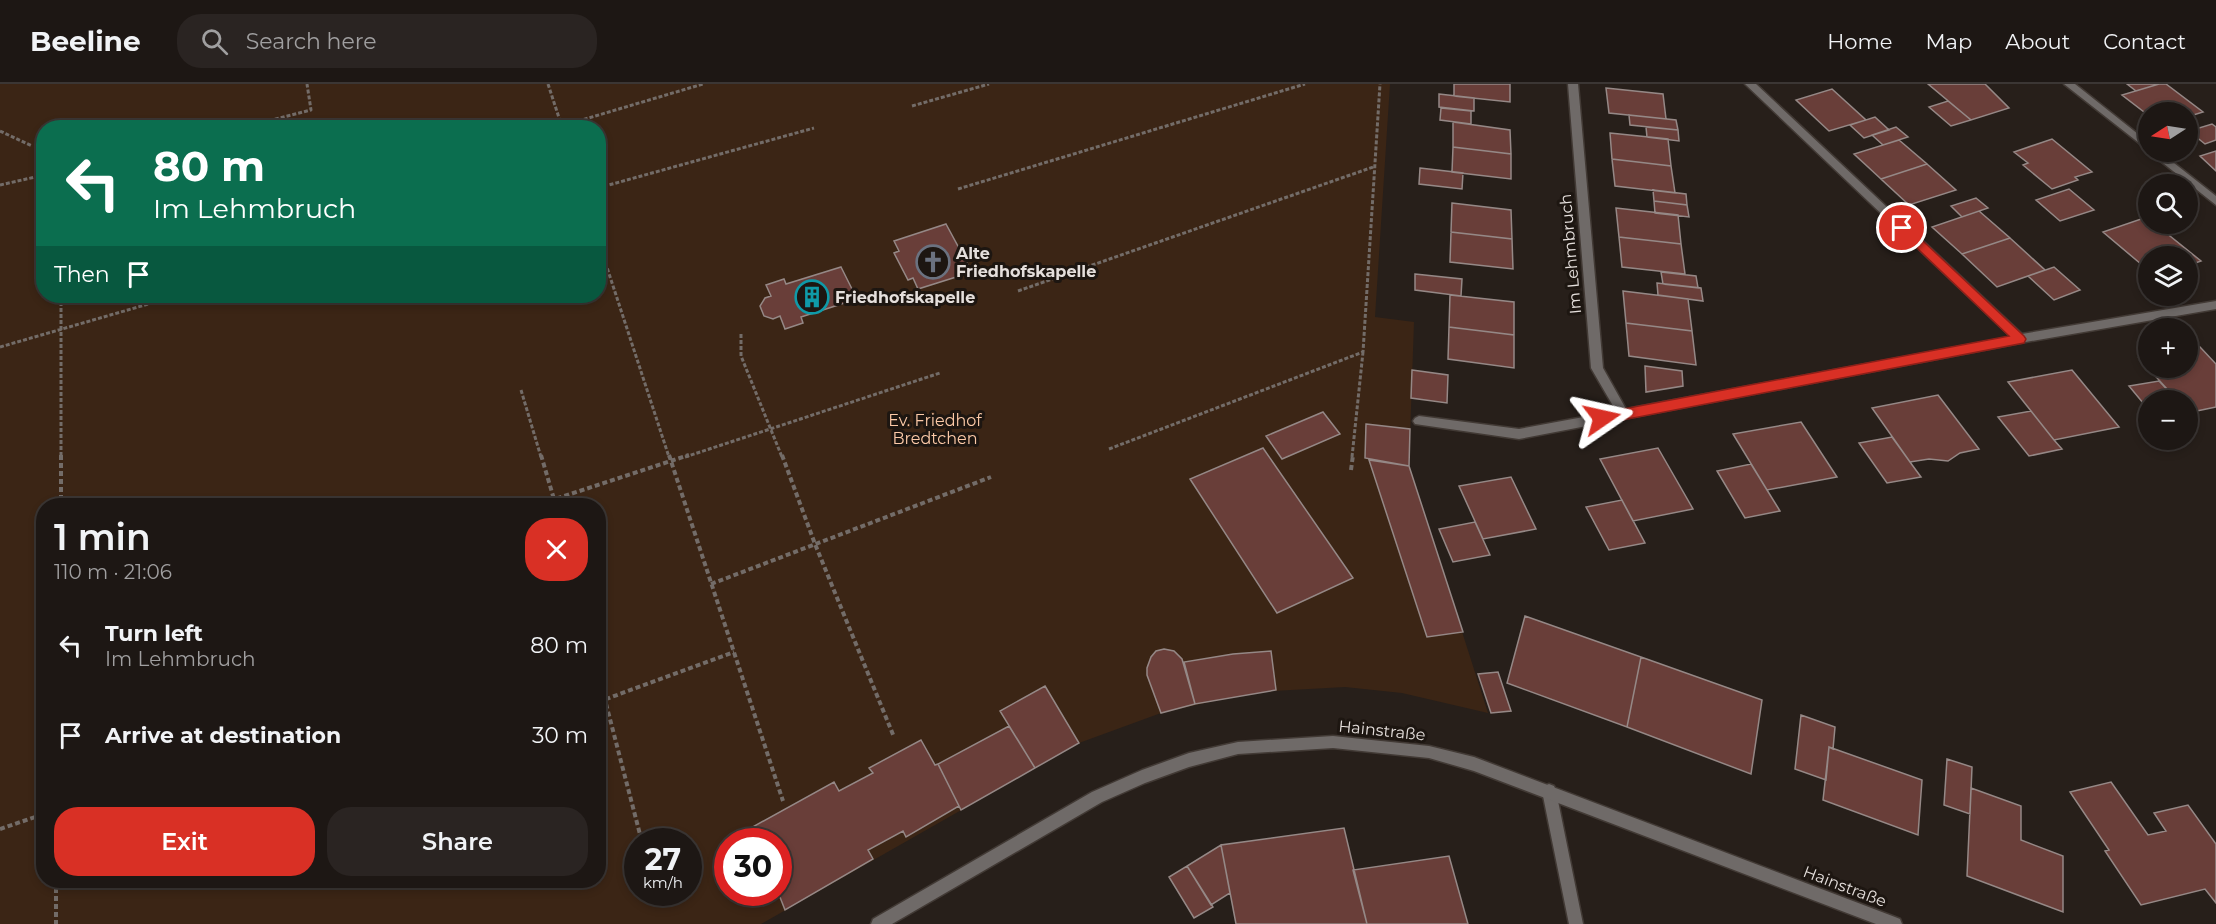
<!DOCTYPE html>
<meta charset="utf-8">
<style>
body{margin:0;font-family:Montserrat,sans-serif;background:#2a2422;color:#f1f3f6;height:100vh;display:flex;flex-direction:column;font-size:22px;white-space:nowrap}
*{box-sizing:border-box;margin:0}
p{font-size:20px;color:#a09fa0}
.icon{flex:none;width:33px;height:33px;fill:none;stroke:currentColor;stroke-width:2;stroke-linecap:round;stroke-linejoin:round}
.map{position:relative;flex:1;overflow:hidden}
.details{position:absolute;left:36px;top:414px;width:570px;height:390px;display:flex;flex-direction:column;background:#1d1714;border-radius:24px;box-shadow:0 3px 9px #0003,0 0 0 2px #3b3634}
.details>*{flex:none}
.top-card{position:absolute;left:36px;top:36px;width:570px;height:183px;border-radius:24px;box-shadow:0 3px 9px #0003,0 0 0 2px #3b3634;background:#0b6e4f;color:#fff;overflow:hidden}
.needle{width:39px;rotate:258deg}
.tools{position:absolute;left:2138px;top:18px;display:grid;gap:12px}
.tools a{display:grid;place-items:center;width:60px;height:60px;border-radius:50%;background:#1d1714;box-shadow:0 3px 9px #0003,0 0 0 2px #3b3634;font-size:30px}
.speed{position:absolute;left:624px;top:744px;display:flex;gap:12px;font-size:30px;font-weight:700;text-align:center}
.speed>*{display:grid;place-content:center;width:78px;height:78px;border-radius:50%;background:#1d1714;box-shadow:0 3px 9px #0003,0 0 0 2px #3b3634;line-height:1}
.speed small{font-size:15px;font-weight:400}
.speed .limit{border:9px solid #d22;background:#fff;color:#111}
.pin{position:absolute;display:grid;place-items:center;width:51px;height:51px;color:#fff;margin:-26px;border:3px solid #fff;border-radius:50%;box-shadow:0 2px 6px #0007}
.me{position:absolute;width:66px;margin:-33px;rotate:79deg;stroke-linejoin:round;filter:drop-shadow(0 0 4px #0008)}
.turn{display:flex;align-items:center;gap:21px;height:126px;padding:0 18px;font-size:27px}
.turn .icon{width:78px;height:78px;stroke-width:2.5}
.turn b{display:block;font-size:42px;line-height:51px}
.then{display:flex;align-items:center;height:57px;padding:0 18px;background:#0003;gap:12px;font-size:22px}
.round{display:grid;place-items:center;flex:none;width:63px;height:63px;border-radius:24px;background:#2a2422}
.head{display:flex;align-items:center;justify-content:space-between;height:102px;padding:0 18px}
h1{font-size:36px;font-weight:600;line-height:45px}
.action{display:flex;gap:12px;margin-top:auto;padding:12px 18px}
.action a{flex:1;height:69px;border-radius:24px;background:#d93025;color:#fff;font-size:24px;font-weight:600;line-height:69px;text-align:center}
.action a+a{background:#2a2422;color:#f1f3f6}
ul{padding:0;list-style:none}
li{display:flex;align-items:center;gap:18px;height:90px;padding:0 18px}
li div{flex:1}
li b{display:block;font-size:22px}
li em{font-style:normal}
header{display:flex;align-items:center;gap:36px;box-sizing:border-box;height:84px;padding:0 30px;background:#1d1714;border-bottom:2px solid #3b3634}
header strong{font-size:28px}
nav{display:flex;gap:33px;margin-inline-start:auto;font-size:21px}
.search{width:420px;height:54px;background:#2a2422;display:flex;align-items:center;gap:15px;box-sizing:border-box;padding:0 21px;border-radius:24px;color:#a09fa0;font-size:22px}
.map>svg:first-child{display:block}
.green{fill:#3b2515;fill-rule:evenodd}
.building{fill:#693e39;stroke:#958886;stroke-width:1.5}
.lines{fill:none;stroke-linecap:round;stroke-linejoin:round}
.minor-casing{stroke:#423a35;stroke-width:3}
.tertiary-casing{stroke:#423a35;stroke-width:3}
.path-far1{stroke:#736c68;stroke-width:3;stroke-dasharray:4 2;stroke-linecap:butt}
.path{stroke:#736c68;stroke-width:4;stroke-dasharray:5 3;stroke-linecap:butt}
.minor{fill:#6f6a68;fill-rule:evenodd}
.tertiary{fill:#6f6a68;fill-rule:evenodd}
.route{fill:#d93025;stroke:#8d1f18;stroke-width:1.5}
.labels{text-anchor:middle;stroke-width:6;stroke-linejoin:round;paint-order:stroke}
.poi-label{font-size:16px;font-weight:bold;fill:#e5dfdc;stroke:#1d1611;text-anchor:start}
.street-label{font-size:16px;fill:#e5dfdc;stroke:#1d1611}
.park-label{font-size:16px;fill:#fdcaa8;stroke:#1d1611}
</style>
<header>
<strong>Beeline</strong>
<div class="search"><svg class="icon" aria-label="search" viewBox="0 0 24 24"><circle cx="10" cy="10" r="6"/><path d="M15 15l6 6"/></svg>Search here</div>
<nav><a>Home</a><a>Map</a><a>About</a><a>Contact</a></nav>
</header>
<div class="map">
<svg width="2216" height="840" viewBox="0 0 2216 840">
<rect width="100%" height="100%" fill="#271f1a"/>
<path class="green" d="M0 0H1390L1375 233 1414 238 1409 382 1488 629 1402 609 1345 603 1273 607 1236 612 1161 629 1079 659 761 840H0ZM44 44H598V212H44ZM44 422H598V796H44ZM638 758H688V808H638ZM728 758H778V808H728Z"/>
<path class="building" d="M1454 0H1510V18L1454 12Z
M1928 0H1985L2009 24 1971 36Z
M2127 0H2159L2136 7Z
M2159 0H2166L2203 28 2187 33V28H2148V31L2122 11Z
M1606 4 1663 10 1666 35 1609 29Z
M1832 5 1866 36 1829 47 1796 16Z
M1439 10 1474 14V27L1439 23Z
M1948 17 1971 36 1951 42 1929 23Z
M1441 24 1471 27V40L1440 36Z
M1629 31 1676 36 1678 46 1630 41Z
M1875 33 1889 46 1864 54 1850 41Z
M1453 38 1510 46 1511 70 1453 63Z
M2212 40 2216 43V56L2205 60 2189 47Z
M1646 43 1678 46 1679 57 1647 53Z
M1896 43 1908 53 1883 61 1872 51Z
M1610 49 1668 55 1671 82 1612 75Z
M2052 55 2092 88 2075 93 2078 96 2052 105 2023 81 2028 79 2014 68Z
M1899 56 1927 80 1881 95 1854 70Z
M1453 63 1511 70V95L1452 88Z
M2216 67V87L2200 72Z
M1612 75 1671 82 1675 109 1615 102Z
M1927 80 1956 106 1909 121 1881 95Z
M1420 84 1463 89 1462 105 1419 100Z
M2069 105 2094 126 2060 137 2036 116Z
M1653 106 1686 110 1687 121 1654 117Z
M1976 114 1988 124 1962 133 1951 122Z
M1654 117 1687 121 1689 133 1655 129Z
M1452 119 1511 126 1512 155 1451 148Z
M1616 124 1678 131 1681 160 1619 153Z
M1979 127 2010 154 1962 170 1932 143Z
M2147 133 2148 140H2155L2201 177 2187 182V172H2148V186L2103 148Z
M946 140 972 188 918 205 913 194 908 196 894 169 899 167 894 157Z
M1451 148 1512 155 1513 185 1450 178Z
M1619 153 1681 160 1685 190 1622 183Z
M2010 154 2045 186 1997 203 1962 170Z
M841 183 857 215 801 233 803 239 785 245 780 232 773 235 764 232 760 222 765 214 771 212 766 201 784 195 786 200Z
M2054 183 2080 206 2054 216 2028 192Z
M1661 188 1696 192 1698 204 1663 200Z
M1415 190 1462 195 1461 212 1415 206Z
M1657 199 1701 204 1703 217 1658 211Z
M1623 207 1688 215 1692 247 1626 239Z
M1450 211 1514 218V251L1449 243Z
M1626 239 1692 247 1696 281 1629 272Z
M1449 243 1514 251V284L1448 275Z
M2200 263 2216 280V323L2187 329V316H2177L2139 274 2148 272V284H2187V265Z
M1645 282 1682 287 1683 302 1646 308Z
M1412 286 1448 291 1447 319 1411 314Z
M2072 286 2119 343 2054 356 2008 298Z
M2159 297 2177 316H2148V325L2129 302Z
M1938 311 1979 365 1960 369 1948 377 1929 375 1910 378 1872 324Z
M2031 327 2054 356 2062 365 2029 372 1998 333Z
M1323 328 1340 350 1282 375 1266 352Z
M1801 338 1837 393 1767 406 1733 350Z
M1366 340 1410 345 1409 382 1365 374Z
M1892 353 1910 378 1921 393 1887 399 1859 359Z
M1263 364 1353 494 1277 529 1190 395Z
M1658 364 1693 425 1633 437 1600 375Z
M1369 376 1409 382 1463 548 1427 553Z
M1751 380 1767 406 1780 427 1745 434 1717 387Z
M1511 393 1536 445 1483 455 1459 402Z
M1622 416 1645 459 1609 466 1586 423Z
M1475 438 1490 471 1453 478 1439 445Z
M1525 532 1641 573 1627 643 1507 599Z
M1164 565 1174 567 1182 575 1195 620 1161 629 1147 591V584L1151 573 1156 567Z
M1271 567 1276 606 1195 620 1184 578 1233 570Z
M1641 573 1762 616 1751 690 1627 643Z
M1498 588 1511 627 1491 629 1478 590Z
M1045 602 1079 659 1035 684 1000 627Z
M1801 631 1835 643 1833 665 1829 663 1826 696 1795 685Z
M1009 642 1035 684 961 726 938 680Z
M921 656 935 681 938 680 959 722 906 753 903 747 868 766 873 775 785 826 778 808V758H755L749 745 834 698 839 707 873 689 869 684Z
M1829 663 1922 696 1918 751 1823 716Z
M1947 675 1972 683 1970 730 1944 721Z
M2111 698 2148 751 2166 747 2154 729 2188 721 2216 760V819L2205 805 2141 821 2105 767 2109 766 2070 708Z
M1971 704 2021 722V756L2063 772V828L1967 792Z
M1344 744 1367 840H1236L1221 761Z
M1221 761 1230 809 1211 821 1187 782Z
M1449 772 1468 840H1367L1353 786Z
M1187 782 1213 823 1194 834 1169 793Z"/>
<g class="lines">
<g class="minor-casing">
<path id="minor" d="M1568 0H1578L1603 284 1626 325 2011 253 1745 0H1756L2022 250 2216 217V225L2020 259 1519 355 1415 340 1413 337 1415 334 1419 332 1519 345 1616 327 1591 284Z
M2064 0H2075L2148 58V66Z
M2149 68H2160L2216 112V121Z
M1549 700 1554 702 1556 707 1583 840H1569L1542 707 1544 702Z"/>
</g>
<g class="tertiary-casing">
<path id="tertiary" d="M1333 652 1429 662 1474 673 1895 833 1900 835 1902 840H1876L1474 687 1429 674 1333 664 1238 670 1189 683 1145 699 1102 718 892 840H871L873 835 1092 708 1142 686 1189 669 1238 658Z"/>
</g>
<path class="path-far1" d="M548 0 562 43
M912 22 989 0
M240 44 311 26 307 0
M555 44 703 0
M0 47 32 62
M0 101 44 91
M598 104 814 44
M958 105 1305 0
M598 156 669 373
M1018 207 1376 82
M61 212V373
M741 250V272L782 373
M0 263 176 212
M521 306 541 373
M1109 365 1363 268 1380 0
M685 373 940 289
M1352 373 1363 268"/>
<path class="path" d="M61 371V422
M541 371 556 422
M669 371 783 717
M782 371 815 460 894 653
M1351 386 1353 371
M534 422 689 371
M711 500 991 393
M598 589 642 758
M598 618 734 568
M0 745 44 730
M56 796V840"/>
<use href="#minor" class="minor"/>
<use href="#tertiary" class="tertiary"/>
</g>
<path class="route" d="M1902 139 1906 141 2024 252 2026 255 2024 259 1602 340 1597 338 1595 334 1597 331 1602 329 2009 252 1898 146 1896 144Z"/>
<defs>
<g id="church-ring" transform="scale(1.725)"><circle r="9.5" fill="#1d1611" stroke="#6b7280" stroke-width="1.5"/><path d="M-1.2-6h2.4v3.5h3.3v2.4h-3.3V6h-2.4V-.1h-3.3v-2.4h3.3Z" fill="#6b7280"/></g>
<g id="building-ring" transform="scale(1.725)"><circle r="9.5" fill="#1d1611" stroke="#0f9aa8" stroke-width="1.5"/><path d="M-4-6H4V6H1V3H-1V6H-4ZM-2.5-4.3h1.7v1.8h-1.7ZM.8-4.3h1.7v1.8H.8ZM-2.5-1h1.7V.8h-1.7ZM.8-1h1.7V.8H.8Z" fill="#0f9aa8"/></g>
</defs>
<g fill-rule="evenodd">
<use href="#church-ring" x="933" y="178"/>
<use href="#building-ring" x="812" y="213"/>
</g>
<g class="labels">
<g class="poi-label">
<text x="956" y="175">Alte<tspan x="956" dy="18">Friedhofskapelle</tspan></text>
<text x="835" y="219">Friedhofskapelle</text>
</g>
<g class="street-label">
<text transform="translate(1570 170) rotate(-95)" y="6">Im Lehmbruch</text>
<text transform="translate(1382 646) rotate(6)" y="6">Hainstraße</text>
<text transform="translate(1845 802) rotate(21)" y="6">Hainstraße</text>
</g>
<g class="park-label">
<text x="935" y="342">Ev. Friedhof<tspan x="935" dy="18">Bredtchen</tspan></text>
</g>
</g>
</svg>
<div class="tools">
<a><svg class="needle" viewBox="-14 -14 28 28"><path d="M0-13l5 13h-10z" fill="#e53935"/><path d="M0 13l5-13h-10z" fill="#a09fa0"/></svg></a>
<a><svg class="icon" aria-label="search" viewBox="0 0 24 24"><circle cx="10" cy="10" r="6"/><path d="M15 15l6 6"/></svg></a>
<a><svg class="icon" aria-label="layers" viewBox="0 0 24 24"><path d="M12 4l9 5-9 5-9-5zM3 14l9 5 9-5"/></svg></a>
<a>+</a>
<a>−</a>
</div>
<div class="speed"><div>27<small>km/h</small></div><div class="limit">30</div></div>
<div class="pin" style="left:1902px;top:144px;background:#d93025"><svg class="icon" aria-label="arrive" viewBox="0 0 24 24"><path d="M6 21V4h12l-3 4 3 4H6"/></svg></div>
<svg class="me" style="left:1602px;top:334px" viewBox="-20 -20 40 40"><path d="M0-17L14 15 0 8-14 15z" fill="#d93025" stroke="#fff" stroke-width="4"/></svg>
<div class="top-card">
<div class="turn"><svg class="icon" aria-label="left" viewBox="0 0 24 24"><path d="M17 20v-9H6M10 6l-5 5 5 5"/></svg><div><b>80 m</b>Im Lehmbruch</div></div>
<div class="then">Then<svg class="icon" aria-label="arrive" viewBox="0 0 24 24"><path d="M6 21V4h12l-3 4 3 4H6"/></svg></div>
</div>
<section class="details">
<div class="head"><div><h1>1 min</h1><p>110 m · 21:06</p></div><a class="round" style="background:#d93025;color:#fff"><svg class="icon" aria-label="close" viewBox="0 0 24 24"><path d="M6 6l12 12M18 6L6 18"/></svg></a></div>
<ul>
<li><svg class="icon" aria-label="left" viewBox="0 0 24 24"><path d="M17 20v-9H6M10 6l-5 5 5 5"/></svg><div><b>Turn left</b><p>Im Lehmbruch</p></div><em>80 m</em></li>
<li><svg class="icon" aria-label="arrive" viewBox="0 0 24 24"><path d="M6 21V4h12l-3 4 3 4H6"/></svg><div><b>Arrive at destination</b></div><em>30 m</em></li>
</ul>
<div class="action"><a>Exit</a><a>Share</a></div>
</section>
</div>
